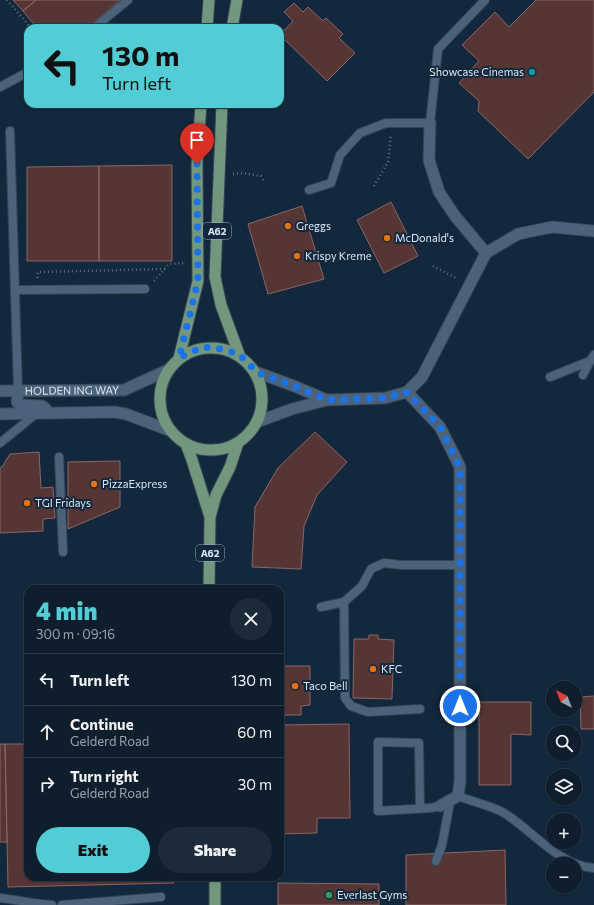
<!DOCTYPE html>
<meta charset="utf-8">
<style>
body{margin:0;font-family:Commissioner,sans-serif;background:#1c2b39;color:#f1f3f6;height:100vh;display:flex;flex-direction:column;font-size:15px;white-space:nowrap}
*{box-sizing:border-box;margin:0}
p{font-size:13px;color:#9ba2aa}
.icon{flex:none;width:22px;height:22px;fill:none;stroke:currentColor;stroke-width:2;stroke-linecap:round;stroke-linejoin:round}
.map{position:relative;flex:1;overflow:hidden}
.drawer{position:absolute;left:24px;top:585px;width:260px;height:296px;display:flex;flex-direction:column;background:#0e1e2d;border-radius:12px;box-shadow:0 1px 3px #0004,0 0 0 1px #2e3c49}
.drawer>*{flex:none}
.top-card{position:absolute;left:24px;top:24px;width:260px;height:84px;border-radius:12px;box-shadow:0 1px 3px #0004,0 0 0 1px #2e3c49;background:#52ccd5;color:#111;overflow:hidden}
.needle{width:26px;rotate:318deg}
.buttons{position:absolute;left:546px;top:681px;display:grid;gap:8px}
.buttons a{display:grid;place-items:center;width:36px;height:36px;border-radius:50%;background:#0e1e2d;box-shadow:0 1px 3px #0004,0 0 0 1px #2e3c49;font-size:20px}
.pin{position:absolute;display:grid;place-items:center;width:34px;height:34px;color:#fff;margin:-41px -17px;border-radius:50% 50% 50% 0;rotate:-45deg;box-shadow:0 0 4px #0007}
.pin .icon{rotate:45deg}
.me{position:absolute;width:44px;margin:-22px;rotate:0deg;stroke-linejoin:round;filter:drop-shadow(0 0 3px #0008)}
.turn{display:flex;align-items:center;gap:14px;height:84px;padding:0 12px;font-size:18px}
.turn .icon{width:52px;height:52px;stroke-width:2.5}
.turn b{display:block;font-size:28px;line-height:34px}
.round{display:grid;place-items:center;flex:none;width:42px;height:42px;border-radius:21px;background:#1c2b39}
.overview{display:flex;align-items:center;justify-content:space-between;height:68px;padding:0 12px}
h1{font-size:24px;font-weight:800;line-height:30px;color:#52ccd5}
.button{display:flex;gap:8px;margin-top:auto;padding:8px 12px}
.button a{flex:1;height:46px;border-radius:24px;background:#52ccd5;color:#111;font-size:16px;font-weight:800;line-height:46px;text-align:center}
.button a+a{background:#1c2b39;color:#f1f3f6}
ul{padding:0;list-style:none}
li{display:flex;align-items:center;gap:12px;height:52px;padding:0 12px;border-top:1px solid #2e3c49}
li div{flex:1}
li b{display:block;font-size:15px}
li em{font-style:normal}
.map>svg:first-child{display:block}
.building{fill:#563635;stroke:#896664}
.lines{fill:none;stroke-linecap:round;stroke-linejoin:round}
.service-casing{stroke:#344455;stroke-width:10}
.minor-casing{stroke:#344455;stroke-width:13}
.primary-casing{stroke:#344455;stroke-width:13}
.path{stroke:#5c6e80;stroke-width:2.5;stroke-dasharray:1 3;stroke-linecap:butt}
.service{stroke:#4c627a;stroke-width:8}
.minor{stroke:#4c627a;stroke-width:11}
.primary{stroke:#72977d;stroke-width:11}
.route{stroke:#1a73e8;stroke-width:7;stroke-dasharray:0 12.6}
.culture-dot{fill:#0f9aa8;stroke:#13283c;stroke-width:1.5}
.food-dot{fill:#e8710a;stroke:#13283c;stroke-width:1.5}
.leisure-dot{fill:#2e9e5b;stroke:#13283c;stroke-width:1.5}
.labels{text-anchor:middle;stroke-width:4;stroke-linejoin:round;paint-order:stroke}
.shield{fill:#13283c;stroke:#9eaebd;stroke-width:1}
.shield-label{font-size:10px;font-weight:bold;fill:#dae7f4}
.poi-label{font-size:11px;fill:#dae7f4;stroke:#13283c;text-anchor:start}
.street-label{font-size:11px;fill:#dae7f4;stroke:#13283c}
</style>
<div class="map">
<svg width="594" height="905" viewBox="0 0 594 905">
<rect width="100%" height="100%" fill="#13283c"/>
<path class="building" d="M13 0H36L23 11Z
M36 0H120L87 28H37L23 11Z
M536 0H594V92L528 159 478 111 479 101 459 83 479 61 462 45 495 12 509 27Z
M294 3 303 12 308 7 323 21 326 18 343 34 339 38 355 53 327 81 280 35 293 21 284 12Z
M172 165V261H99V166Z
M99 166V261H27V167Z
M391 202 418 256 384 273 357 220Z
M302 206 324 279 268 294 248 224Z
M315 432 347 462 317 495 304 526 301 569 252 567 255 507 278 468Z
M39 452 41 488 53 487 55 518 43 519V531L0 533V468L2 467 10 454Z
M120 461V507L68 529V462Z
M369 635H378V639L394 640 392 699 353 698 354 639H369Z
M280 666H310V705L301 706V715H280Z
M594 696V729H581L580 697Z
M479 702H531V735L511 734V785H479Z
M349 724 350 818H317V833L280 834V725Z
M0 744H5L7 842H0Z
M5 744H28V877H174V883L8 887Z
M505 850 506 905H406V855Z
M278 883 379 884V905H278Z"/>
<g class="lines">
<g class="service-casing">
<path id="service" d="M94 28 128 0
M0 87 28 72
M10 131 18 390
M309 190 331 183 340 155 360 133 386 123H430L438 49 485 0
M15 290 145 289
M583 375 590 361 594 355
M550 377 590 361
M0 443 37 413
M59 457 63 552
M344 602 345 698 351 706 368 712 420 709
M321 607 344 602 362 586 371 569 384 563 401 565H460
M458 796C470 801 493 806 504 813 532 830 559 866 594 868
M420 809 419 743 378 742V811L430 808 440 806
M436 861 442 845 450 802
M0 898C18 900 34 904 52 905
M62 905 161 897"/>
</g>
<g class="minor-casing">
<g id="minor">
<path d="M430 123 429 160 439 192 455 216 486 253"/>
<path d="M256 372 294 386 327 400"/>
<path d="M18 390 17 402 20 405 42 406 46 409"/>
<path id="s1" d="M0 391 124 390 170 369"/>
<path d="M407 392 440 427 460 467V781L458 796 440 806"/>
<path d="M0 414 114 412 126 414 171 431"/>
<path d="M257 422 292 409 327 400 385 398 407 392 422 377 486 253 518 234 552 227 594 231"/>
</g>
</g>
<g class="primary-casing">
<path id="primary" d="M207 28 209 0
M232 28 237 0
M222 104 215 277 221 305 239 354
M160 399a51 51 0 1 1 102 0a51 51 0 1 1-102 0Z
M179 358 198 281 197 164 201 104
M186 444 192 460 210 517
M209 589 210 517 216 495 230 467 238 443
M215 877V905"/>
</g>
<path class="path" d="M7 0 31 28
M233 174 242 173 261 176 264 182
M374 186 388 162 391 134
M433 266 458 279
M37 278 38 272 165 269
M154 281 169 264 185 263"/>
<use href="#service" class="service"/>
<use href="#minor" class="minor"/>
<use href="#primary" class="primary"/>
</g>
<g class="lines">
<path class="route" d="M197 164 198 281 179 358 200 348 213 347 239 354 253 368 256 372 294 386 327 400 385 398 407 392 440 427 460 468V706"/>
</g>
<circle class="culture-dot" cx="532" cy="72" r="4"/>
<g class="food-dot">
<circle cx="288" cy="226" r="4"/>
<circle cx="387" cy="238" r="4"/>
<circle cx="297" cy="256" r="4"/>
<circle cx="94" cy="484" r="4"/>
<circle cx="27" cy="503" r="4"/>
<circle cx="373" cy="669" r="4"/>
<circle cx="295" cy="686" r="4"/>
</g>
<circle class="leisure-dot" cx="329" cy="895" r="4"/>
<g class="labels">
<g class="shield">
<rect x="203" y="223" width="28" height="16" rx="3"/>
<rect x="196" y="545" width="28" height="16" rx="3"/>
</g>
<g class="shield-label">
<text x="217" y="235">A62</text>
<text x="210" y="557">A62</text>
</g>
<g class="poi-label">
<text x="524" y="76" text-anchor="end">Showcase Cinemas</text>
<text x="296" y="230">Greggs</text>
<text x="395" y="242">McDonald's</text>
<text x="305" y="260">Krispy Kreme</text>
<text x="102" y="488">PizzaExpress</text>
<text x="35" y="507">TGI Fridays</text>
<text x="381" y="673">KFC</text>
<text x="303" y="690">Taco Bell</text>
<text x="337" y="899">Everlast Gyms</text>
</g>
<g class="street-label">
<text dy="4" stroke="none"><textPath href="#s1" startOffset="72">HOLDEN ING WAY</textPath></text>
</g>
</g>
</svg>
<div class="buttons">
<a><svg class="needle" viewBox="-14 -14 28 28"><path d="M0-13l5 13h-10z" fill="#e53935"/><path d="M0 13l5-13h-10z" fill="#9ba2aa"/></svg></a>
<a><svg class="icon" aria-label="search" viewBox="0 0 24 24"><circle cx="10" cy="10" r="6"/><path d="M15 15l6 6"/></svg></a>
<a><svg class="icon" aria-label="layers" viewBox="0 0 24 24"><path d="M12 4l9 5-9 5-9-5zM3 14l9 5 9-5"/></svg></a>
<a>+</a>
<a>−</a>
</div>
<div class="pin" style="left:197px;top:164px;background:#d93025"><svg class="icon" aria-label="arrive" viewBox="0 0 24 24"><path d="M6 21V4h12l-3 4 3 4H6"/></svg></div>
<svg class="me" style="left:460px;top:706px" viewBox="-20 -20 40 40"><circle r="17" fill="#1a73e8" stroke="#fff" stroke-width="3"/><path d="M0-11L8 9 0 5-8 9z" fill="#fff"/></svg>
<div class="top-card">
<div class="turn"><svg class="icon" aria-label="left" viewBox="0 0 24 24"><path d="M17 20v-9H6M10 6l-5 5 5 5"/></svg><div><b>130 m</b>Turn left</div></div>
</div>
<section class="drawer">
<div class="overview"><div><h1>4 min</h1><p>300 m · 09:16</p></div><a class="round"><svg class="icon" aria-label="close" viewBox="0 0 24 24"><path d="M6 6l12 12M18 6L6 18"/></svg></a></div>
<ul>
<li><svg class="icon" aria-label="left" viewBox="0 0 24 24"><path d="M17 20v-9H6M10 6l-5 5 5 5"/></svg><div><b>Turn left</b></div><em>130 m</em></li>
<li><svg class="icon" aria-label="ahead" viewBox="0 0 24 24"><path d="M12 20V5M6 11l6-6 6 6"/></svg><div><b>Continue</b><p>Gelderd Road</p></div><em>60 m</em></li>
<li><svg class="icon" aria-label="right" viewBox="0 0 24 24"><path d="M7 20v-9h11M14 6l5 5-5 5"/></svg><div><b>Turn right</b><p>Gelderd Road</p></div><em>30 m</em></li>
</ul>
<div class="button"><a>Exit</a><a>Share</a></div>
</section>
</div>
